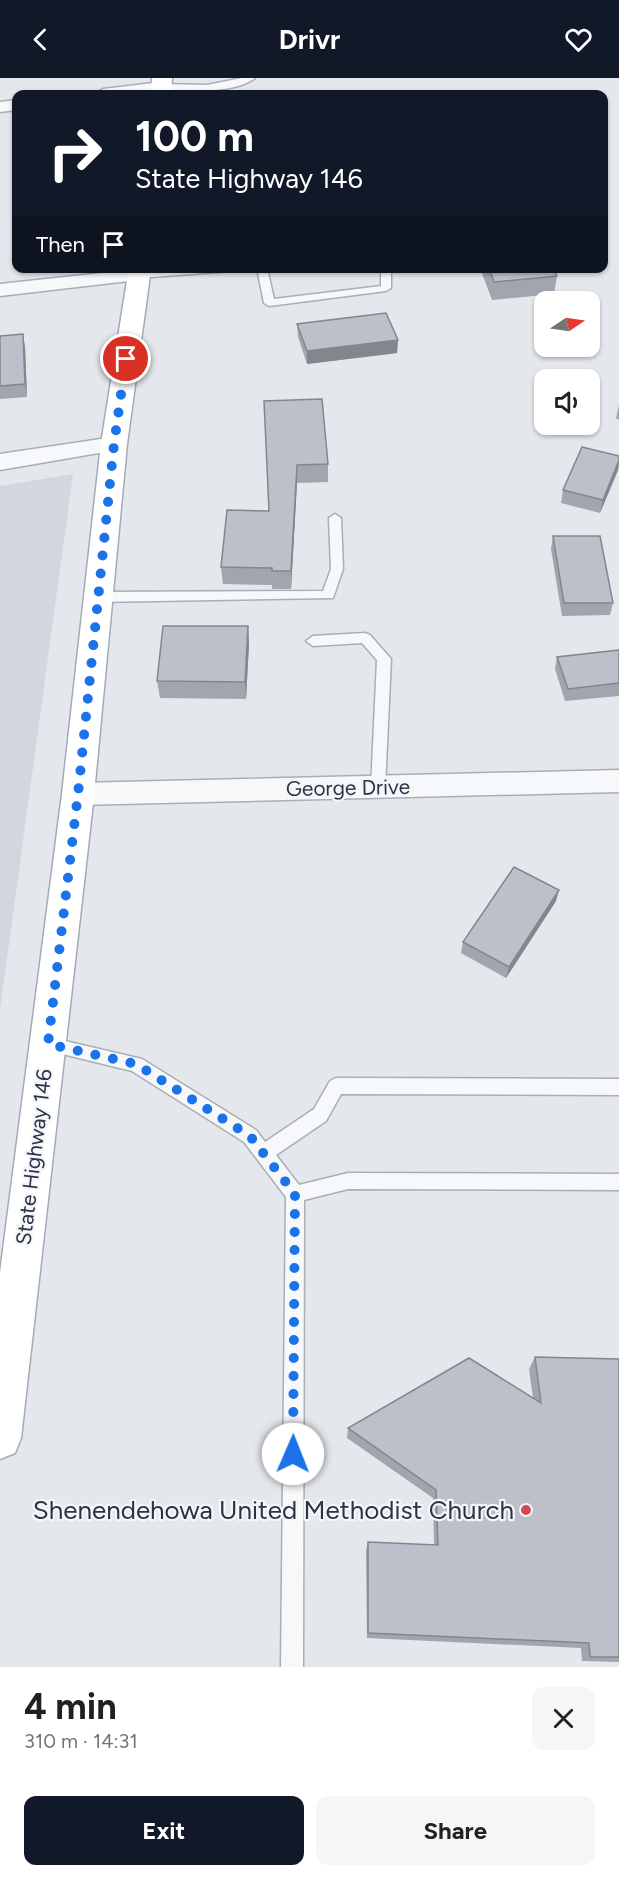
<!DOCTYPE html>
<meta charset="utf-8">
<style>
body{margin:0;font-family:Figtree,sans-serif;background:#f6f6f6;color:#202124;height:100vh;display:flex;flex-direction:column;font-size:22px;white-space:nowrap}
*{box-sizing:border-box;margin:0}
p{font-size:20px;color:#757577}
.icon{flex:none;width:33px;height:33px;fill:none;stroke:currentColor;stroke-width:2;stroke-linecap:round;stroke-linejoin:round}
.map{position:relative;height:1589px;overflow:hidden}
.details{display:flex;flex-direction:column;background:#fff;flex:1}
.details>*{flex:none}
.hud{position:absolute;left:12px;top:12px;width:596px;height:183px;border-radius:12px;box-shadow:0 2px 4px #0004;background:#111827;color:#fff;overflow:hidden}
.needle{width:39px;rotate:77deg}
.buttons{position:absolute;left:534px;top:213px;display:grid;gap:12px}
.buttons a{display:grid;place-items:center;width:66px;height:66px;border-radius:12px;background:#fff;box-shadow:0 2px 4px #0004;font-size:30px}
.pin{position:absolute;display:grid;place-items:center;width:51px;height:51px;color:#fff;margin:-26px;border:3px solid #fff;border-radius:50%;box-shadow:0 2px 6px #0007}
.me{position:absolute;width:66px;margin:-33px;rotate:1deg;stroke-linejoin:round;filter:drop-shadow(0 0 4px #0008)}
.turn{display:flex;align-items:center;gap:21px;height:126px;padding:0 24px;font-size:27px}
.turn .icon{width:78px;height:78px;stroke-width:2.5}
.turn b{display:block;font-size:42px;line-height:51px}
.then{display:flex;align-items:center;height:57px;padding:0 24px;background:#0003;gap:12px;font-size:22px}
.round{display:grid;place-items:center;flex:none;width:63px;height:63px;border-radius:12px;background:#f6f6f6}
.head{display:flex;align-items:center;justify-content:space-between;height:102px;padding:0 24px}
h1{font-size:36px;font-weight:700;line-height:45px}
.action{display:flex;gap:12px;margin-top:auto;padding:12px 24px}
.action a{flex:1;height:69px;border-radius:12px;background:#111827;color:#fff;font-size:24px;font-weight:700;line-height:69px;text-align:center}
.action a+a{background:#f6f6f6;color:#202124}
header{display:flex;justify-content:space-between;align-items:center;height:78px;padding:0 24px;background:#111827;color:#fff;font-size:27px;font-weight:700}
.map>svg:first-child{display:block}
.built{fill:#d2d6de}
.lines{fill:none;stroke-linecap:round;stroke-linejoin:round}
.lane-casing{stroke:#a9aeb7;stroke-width:3}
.street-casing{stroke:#a9aeb7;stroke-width:3}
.primary-casing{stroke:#a3abb8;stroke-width:3}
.lane{fill:#f7f8fa;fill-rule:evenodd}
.street{fill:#f7f8fa;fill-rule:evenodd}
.primary{fill:#fff;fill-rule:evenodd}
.wall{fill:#a1a5ae}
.shaded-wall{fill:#83868d}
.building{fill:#bbc0ca;stroke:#83868d;stroke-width:1.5}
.route{stroke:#1a73e8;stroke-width:10;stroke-dasharray:0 18}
.poi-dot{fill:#d1495b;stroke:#f4f6f9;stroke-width:2}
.labels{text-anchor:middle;stroke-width:4.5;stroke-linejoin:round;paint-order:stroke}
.street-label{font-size:21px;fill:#2b3445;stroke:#f4f6f9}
.near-poi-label{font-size:26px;fill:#2b3445;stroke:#f4f6f9;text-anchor:end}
</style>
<header><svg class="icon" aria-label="back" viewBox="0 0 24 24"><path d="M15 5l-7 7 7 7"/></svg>Drivr<svg class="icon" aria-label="heart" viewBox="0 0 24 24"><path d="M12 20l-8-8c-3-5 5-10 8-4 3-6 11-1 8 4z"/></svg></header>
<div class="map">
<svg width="619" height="1589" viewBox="0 0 619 1589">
<rect width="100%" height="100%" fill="#e4e7ec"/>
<path class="built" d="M73 396 0 932V408Z"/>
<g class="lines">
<g class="lane-casing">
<path id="lane" d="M242 0H255C234 16 188 13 162 12L158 9 162 6 207 7Z
M184 190H236L231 193 139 200 134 197 139 194Z
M257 190H267L274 221 381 208V190H391V210L386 213 269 228 264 225Z
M335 436 341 440 343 491 333 520 99 524 93 519 99 514 323 513 331 491 329 440Z
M365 555 370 557 391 581 385 710 378 716 371 710 377 582 362 565 313 568 306 563 313 558Z
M48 959 142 981 256 1052 265 1064 314 1031 330 1003 336 1000 619 1001V1017L341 1016 326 1043 276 1077 299 1107 348 1095 619 1096V1112L348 1111 304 1122 303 1589H281L286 1119 244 1064 132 993 42 971 40 966 42 961Z"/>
</g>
<g class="street-casing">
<path id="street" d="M162 4 168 5 171 9 168 13 144 16H94L103 11Z
M16 22V32L0 34V24Z
M139 191 146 193 149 197 146 201 0 218V206Z
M114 359 122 361 126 366 122 371 0 392V376Z
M619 692V714L78 727 68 724 64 716 68 708 78 705Z"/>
</g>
<g class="primary-casing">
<path id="primary" d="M152 0H172L171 16H151Z
M129 190H151L127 366 94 716 21 1360 15 1375 0 1381V1195L62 716 101 366Z"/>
</g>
<use href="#lane" class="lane"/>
<use href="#street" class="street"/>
<use href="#primary" class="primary"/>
</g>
<path class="wall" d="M480 190H553L557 198 554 216 492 222Z
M297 246 398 262 397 275 307 286 298 259Z
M0 258 25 269 27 319 0 321Z
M264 323 328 386V404L297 405 291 511H272V507L223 506 221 489 269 433Z
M619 327V342L616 340Z
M619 378V386L618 392 600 435 561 425 563 412Z
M553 458 613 525 610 537 562 538 551 471Z
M248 548 249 566 246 621 160 620 157 603Z
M619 572V618L565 623 555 591 557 579Z
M556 823 506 900 461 875 463 864Z
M535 1279 619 1281V1584L582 1583 581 1570 367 1560 366 1472 368 1464 434 1467 433 1420 347 1360 348 1350 533 1320 529 1291Z"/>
<path class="shaded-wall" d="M23 256 25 269 27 319 25 306Z
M398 262 397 275 307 286V273Z
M619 382 618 392 600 435 603 422Z
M297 387V405L291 511V493Z
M248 548 249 566 246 621 245 604Z
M559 812 556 823 506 900 509 889Z"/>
<path class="building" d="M489 190H553L557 198 494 204Z
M386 235 398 262 307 273 297 246Z
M23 256 25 306 0 308V258Z
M322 321 328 386 297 387 291 493H272V490L221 489 227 432 269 433 264 323Z
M582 369 619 378V382L603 422 563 412Z
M553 458H600L613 525H564Z
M163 548H248L245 604 157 603Z
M619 572V605L568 611 557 579Z
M514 789 559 812 509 889 463 864Z
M535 1279 619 1281V1579H590L589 1565 368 1555V1464L438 1467 436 1412 348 1350 469 1280 541 1325Z"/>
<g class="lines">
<path class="route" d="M126 281 114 366 78 716 48 966 136 986 250 1058 295 1116 293 1376"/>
</g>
<circle class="poi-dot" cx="526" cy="1432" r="6"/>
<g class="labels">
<g class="street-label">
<text transform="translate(348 710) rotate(-1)" y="7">George Drive</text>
<text transform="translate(34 1079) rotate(-83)" y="7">State Highway 146</text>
</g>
<g class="near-poi-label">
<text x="514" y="1441">Shenendehowa United Methodist Church</text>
</g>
</g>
</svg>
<div class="buttons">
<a><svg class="needle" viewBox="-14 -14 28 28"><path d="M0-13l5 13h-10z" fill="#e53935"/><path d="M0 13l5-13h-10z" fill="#757577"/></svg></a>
<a><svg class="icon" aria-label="sound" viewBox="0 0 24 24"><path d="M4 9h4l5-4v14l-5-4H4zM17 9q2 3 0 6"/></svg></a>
</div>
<div class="pin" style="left:126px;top:281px;background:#d93025"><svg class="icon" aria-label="arrive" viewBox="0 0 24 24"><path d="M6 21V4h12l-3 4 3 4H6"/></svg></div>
<svg class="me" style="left:293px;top:1376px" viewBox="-20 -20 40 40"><circle r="19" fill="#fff"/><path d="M0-13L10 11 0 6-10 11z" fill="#1a73e8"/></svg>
<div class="hud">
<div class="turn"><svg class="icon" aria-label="right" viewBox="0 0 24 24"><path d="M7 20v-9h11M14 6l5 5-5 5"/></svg><div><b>100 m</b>State Highway 146</div></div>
<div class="then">Then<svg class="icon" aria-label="arrive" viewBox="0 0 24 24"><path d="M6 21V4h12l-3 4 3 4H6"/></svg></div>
</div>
</div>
<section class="details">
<div class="head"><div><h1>4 min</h1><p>310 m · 14:31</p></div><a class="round"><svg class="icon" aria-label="close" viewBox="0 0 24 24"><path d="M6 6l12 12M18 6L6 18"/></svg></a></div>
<div class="action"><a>Exit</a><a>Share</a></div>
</section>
